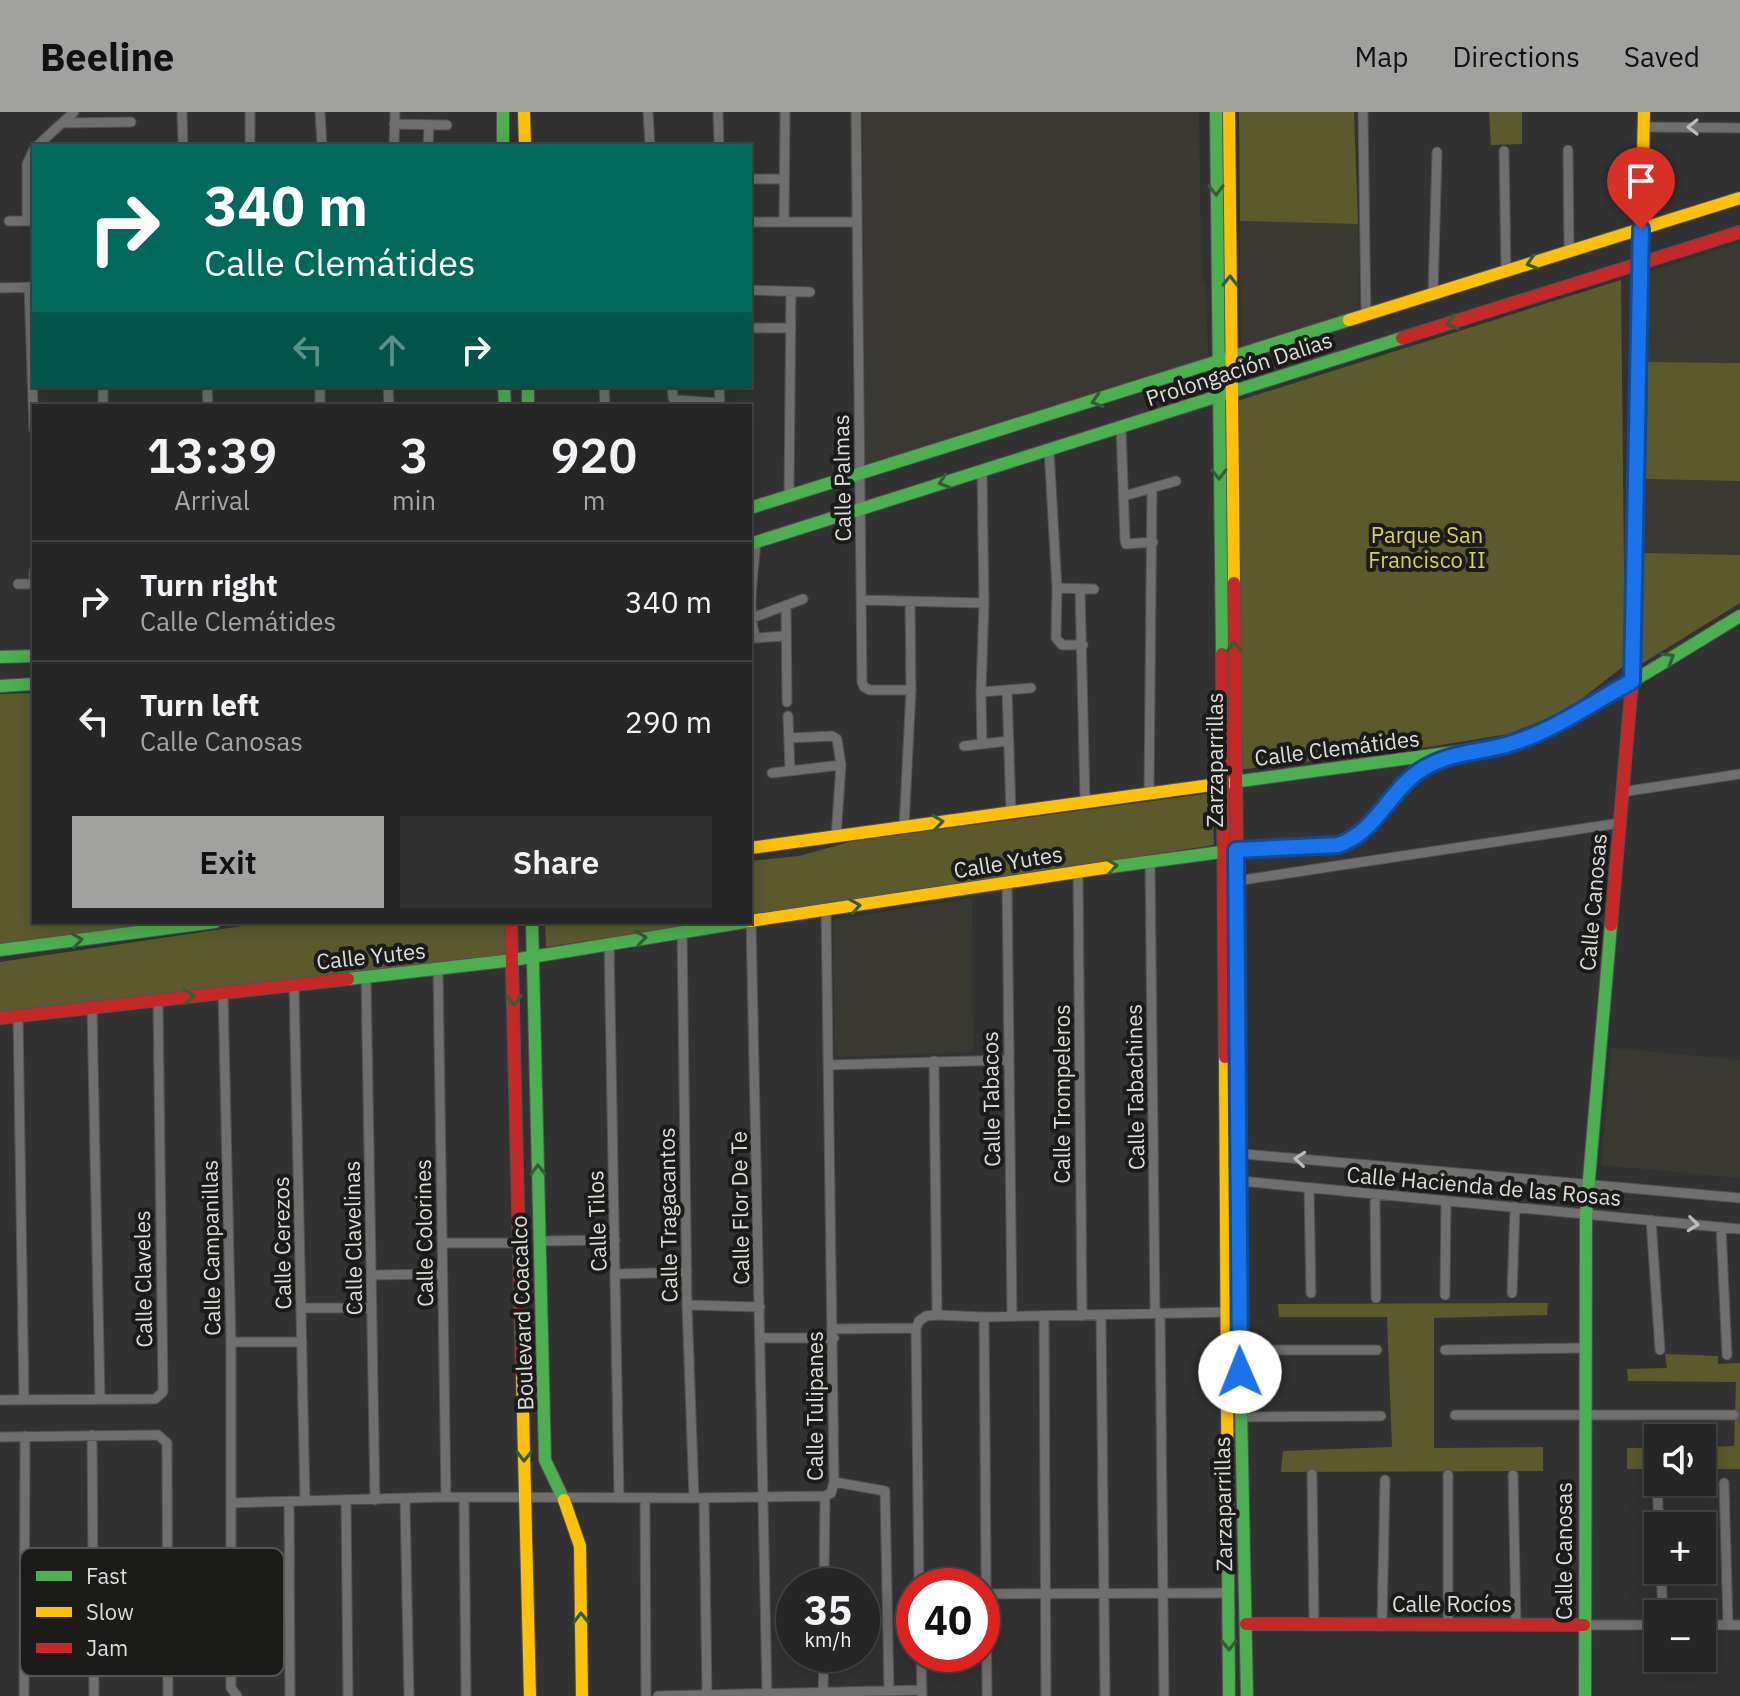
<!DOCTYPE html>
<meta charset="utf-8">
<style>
body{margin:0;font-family:"IBM Plex Sans",sans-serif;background:#323232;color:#f1f3f6;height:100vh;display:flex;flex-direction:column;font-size:30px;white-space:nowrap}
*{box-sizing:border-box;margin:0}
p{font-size:26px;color:#a4a5a7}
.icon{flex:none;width:44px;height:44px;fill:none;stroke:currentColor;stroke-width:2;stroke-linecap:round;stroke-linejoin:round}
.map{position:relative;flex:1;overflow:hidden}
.sheet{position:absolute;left:32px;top:292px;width:720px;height:520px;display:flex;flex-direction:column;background:#262626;border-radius:0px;box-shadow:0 4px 20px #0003,0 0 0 2px #424343}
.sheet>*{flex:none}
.hud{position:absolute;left:32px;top:32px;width:720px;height:244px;border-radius:0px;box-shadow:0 4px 20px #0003,0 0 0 2px #424343;background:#00695c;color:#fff;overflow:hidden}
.controls{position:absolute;left:1644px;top:1312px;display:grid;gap:16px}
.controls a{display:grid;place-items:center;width:72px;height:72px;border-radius:0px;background:#262626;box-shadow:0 4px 20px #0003,0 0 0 2px #424343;font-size:40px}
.speed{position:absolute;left:776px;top:1456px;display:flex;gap:16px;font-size:40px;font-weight:700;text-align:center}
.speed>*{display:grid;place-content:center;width:104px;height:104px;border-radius:50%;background:#262626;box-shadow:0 4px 20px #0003,0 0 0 2px #424343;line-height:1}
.speed small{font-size:20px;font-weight:400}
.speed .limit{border:12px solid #d22;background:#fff;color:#111}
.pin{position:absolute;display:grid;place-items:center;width:68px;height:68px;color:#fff;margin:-82px -34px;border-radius:50% 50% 50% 0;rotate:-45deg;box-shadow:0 0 8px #0007}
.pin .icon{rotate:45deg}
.me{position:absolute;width:88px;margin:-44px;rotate:359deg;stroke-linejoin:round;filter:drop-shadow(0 0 6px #0008)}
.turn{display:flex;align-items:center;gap:28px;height:168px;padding:0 40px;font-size:36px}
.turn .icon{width:104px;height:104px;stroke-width:2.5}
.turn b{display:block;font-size:56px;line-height:68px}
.lanes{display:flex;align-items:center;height:76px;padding:0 40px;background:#0003;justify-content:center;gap:40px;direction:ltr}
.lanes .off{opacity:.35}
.eta{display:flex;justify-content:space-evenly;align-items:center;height:136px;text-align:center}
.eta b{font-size:48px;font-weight:600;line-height:56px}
.primary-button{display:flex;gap:16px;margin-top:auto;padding:16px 40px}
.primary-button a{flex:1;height:92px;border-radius:0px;background:#a1a1a0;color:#111;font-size:32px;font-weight:600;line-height:92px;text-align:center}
.primary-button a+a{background:#323232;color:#f1f3f6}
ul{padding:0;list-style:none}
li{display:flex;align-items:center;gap:24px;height:120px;padding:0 40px;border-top:2px solid #424343}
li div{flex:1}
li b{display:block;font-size:30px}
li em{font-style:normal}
header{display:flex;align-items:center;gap:48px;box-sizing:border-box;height:112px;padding:0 40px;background:#a1a1a0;color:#111}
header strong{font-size:38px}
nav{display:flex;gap:44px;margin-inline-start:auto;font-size:28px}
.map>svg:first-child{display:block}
.built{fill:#393932}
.green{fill:#5c5a2d}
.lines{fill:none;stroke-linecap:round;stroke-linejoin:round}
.street-casing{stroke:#515151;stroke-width:11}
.fast-casing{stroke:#515151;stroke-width:14}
.slow-casing{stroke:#515151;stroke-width:14}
.jam-casing{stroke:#515151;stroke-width:14}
.street{stroke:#6f6f6e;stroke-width:9}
.fast{stroke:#4caf50;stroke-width:12}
.slow{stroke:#ffc107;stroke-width:12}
.jam{stroke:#c62828;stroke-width:12}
.oneway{stroke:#bcbcbb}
.oneway2{stroke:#315e32}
.route-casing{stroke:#114b97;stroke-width:20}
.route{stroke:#1a73e8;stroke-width:14}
.labels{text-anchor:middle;stroke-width:8;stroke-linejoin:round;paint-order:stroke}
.street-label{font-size:22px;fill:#dddddc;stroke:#1b1b1a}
.park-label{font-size:22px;fill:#d8d154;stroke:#1b1b1a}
.key{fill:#1b1b1a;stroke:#555554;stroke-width:2}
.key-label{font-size:22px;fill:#dddddc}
</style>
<header>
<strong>Beeline</strong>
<nav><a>Map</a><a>Directions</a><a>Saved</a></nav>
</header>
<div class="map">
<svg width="1740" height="1584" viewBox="0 0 1740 1584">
<rect width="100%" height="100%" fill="#323232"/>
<path class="built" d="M862 0H1199L1200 93 1203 168 1206 173 1208 246 865 355Z
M1240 109 1358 112 1359 199 1241 237Z
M1740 131V251L1648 250 1649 160Z
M1646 367 1740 369V443L1644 441Z
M972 786 973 940 835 945 833 808Z
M1611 936 1740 948V1066L1601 1053Z"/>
<path class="green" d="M1239 0H1354L1358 112 1240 109Z
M1489 0H1522V32L1491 33Z
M1621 168 1625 553 1566 599 1508 622 1429 635 1237 658 1228 292Z
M1648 250 1740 251V369L1646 367Z
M1644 441 1740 443V491L1643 551 1639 549Z
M34 581V810H175L0 833V582Z
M1212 681 1214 733 750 804V749L799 744 853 729Z
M301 810H504L506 843 0 900V850L249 813Z
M545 810H708L546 835Z
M1548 1191 1547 1203 1434 1206V1336L1543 1335V1359L1281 1360 1283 1339 1392 1335 1387 1205H1279L1278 1192Z
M1665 1242 1718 1244V1252L1740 1251V1357H1702V1335L1734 1334 1736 1270 1628 1269 1627 1257 1667 1256Z
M1627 1336H1658V1357H1627Z"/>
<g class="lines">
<g class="street-casing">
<path id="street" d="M182 0 183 34
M250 0V34
M320 0 322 34
M648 0 650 34
M718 0 719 34
M856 0 862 570 864 575 870 578H911
M1363 0 1366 204
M62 11 131 10
M394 12 447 13
M1645 15 1740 16
M37 34 74 0
M394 34 395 0
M428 34 429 13
M1568 38 1569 139
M1504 39 1506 159
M750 67H784
M9 109H34
M27 109V52L34 37
M750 110H857
M784 110 785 0
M29 175 34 318
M0 176 33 175
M750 178 810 180
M1433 182 1437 40
M750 216H791
M103 274V294
M207 274 208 294
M388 274 389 294
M604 274 605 294
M672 274 673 286 676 288 720 291
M719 274 720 294
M320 294V274
M1121 316 1125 428 1126 432 1153 430
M1049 338 1057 476 1056 526 1062 533H1083
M982 358 984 491 981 580 982 632
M789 383 791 180
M1124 384 1176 369
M756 430C754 457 746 501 756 526L785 524
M18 472H34
M34 472V459
M1057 476 1094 477
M1080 477 1085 689
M861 488 984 491
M786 493 787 590
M752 506 803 487
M1007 578 1011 701
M981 580 1031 576
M788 604 790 659
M790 626 832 624 837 627 841 653 836 725
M964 634 1009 629
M772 661 841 653
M1622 680 1740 662
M1149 681 1152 376
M904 715 911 578 910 489
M1150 749 1155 1201
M1078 759 1082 1204
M1236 769 1620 711
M1007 770 1012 1204
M751 809 767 1581
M682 820 687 1193 694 1386
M609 831 619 1386
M438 857 446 1385
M366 864 375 1388
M294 872 305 1389
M223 880 231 1230V1576L237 1584
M92 896 100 1287
M18 904 24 1288
M934 949 937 1203
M829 953 1009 948
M1233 1041 1740 1086
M1225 1070 1240 1069 1740 1117
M1309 1076 1311 1181
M1375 1082 1376 1186
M1651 1108 1660 1238
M1721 1115 1727 1243
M540 1129 615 1128
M442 1131H521
M617 1162 687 1160
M371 1163 442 1162
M1512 1181 1515 1095
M1445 1183 1446 1089
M687 1193 760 1195
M301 1196H372
M1160 1201 1164 1584
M1101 1203 1105 1584
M1044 1204 1046 1584
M984 1205 987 1584
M916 1216 919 1474
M833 1217 916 1216 919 1209 926 1204 937 1203 984 1205 1231 1200
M760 1226H834
M231 1230H302
M1240 1238H1377
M1445 1238 1585 1236
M0 1288 155 1287 163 1280 158 888
M1455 1303H1734
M1241 1305 1381 1304
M92 1323 94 1584
M0 1325 158 1323 167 1331 168 1584
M1312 1362 1314 1512
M1513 1363 1516 1512
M834 1370 885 1379 889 1579
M1724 1371 1728 1513
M1657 1372 1659 1414
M464 1386 466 1584
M645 1386 646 1584
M704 1386 707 1583
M346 1388 348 1584
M405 1388 409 1584
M289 1390 290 1584
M231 1391 446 1385 694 1386 825 1384 831 1381 834 1370 826 798
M1661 1458 1663 1502
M824 1474 825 1384
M982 1482 1228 1481
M1382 1512 1385 1368
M1448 1512V1363
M1584 1513H1658
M1702 1513H1740
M921 1542 922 1583
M823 1580 824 1542
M24 1584 25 1324
M658 1584 922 1578"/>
</g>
<g class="fast-casing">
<path id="fast" d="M503 0V34
M1216 0 1222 542
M504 274 505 294
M528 274V294
M750 396 1349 208
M750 432 1402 226
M0 545 34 544
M0 574 34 572
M1226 671 1506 633C1588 600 1664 550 1740 504
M1110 755 1236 738 1338 733 1367 714 1411 666 1444 647
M1237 758 1239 1200 1247 1584
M532 810 545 1348 564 1388
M0 838 215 810
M348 867 513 848 745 810
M1228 1450 1229 1584
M1585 1584 1586 1102 1611 813"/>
</g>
<g class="slow-casing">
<path id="slow" d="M524 0 525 34
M1229 0 1234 471
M1349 208 1740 86
M1634 457 1644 0
M750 736 1226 671
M750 809 1110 755
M1225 945 1228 1450
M522 1261 530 1584
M564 1388 580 1434 582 1584"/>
</g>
<g class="jam-casing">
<path id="jam" d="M1402 226 1740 120
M1234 471 1237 758
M1222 542 1225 945
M511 810 522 1261
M1611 813 1632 569 1634 457
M0 906 348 867
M1246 1512 1584 1513"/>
</g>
<use href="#street" class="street"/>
<use href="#fast" class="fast"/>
<use href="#slow" class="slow"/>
<use href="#jam" class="jam"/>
</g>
<defs><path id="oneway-chevron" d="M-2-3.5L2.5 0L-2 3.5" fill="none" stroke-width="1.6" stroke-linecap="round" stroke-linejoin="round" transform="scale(2)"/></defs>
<g class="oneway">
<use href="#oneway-chevron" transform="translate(1693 15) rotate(-180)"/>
<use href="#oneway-chevron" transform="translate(1300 1047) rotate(-175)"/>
<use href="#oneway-chevron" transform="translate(1693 1112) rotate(6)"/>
</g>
<g class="oneway2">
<use href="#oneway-chevron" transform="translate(1216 78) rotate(89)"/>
<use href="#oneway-chevron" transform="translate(1532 151) rotate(163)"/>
<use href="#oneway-chevron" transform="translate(1230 169) rotate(-90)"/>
<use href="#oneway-chevron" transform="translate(1452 211) rotate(163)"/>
<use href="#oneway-chevron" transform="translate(1097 289) rotate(163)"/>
<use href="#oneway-chevron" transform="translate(1219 362) rotate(89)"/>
<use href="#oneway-chevron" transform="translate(944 370) rotate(163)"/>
<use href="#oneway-chevron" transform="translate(1234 535) rotate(-91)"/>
<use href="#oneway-chevron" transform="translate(1669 546) rotate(-31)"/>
<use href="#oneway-chevron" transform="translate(938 710) rotate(-7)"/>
<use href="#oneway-chevron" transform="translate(1112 754) rotate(-8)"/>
<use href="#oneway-chevron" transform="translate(855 794) rotate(-9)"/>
<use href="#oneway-chevron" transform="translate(641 826) rotate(-9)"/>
<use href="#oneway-chevron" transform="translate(77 828) rotate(-7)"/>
<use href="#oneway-chevron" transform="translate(189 884) rotate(-7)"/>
<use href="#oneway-chevron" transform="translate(514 888) rotate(88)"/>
<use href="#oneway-chevron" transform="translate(538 1058) rotate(-91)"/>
<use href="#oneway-chevron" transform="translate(524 1344) rotate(91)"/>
<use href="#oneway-chevron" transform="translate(581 1506) rotate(-91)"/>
<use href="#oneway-chevron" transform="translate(1229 1533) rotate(89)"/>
</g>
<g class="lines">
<g class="route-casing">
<path id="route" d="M1240 1260 1236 738 1338 733C1377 720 1390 676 1424 656 1452 640 1476 641 1506 633 1550 621 1592 591 1632 569L1641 117"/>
</g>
<use href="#route" class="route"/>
</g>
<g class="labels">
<g class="street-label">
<text transform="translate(1239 257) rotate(-18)" y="8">Prolongación Dalias</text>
<text transform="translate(842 366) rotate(-91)" y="8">Calle Palmas</text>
<text transform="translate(1337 636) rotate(-7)" y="8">Calle Clemátides</text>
<text transform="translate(1215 648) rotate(-90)" y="8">Zarzaparrillas</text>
<text transform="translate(1008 750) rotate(-9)" y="8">Calle Yutes</text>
<text transform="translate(1593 790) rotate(-85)" y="8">Calle Canosas</text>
<text transform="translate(371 844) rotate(-6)" y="8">Calle Yutes</text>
<text transform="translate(1135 975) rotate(-91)" y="8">Calle Tabachines</text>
<text transform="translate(1062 982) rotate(-90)" y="8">Calle Trompeleros</text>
<text transform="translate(991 987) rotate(-91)" y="8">Calle Tabacos</text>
<text transform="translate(1484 1074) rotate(5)" y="8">Calle Hacienda de las Rosas</text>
<text transform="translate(740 1096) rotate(-91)" y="8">Calle Flor De Te</text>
<text transform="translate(668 1103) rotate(-91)" y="8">Calle Tragacantos</text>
<text transform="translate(597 1109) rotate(-92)" y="8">Calle Tilos</text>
<text transform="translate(424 1121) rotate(-91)" y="8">Calle Colorines</text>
<text transform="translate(353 1126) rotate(-91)" y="8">Calle Clavelinas</text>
<text transform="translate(282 1131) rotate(-91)" y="8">Calle Cerezos</text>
<text transform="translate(211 1136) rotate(-91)" y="8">Calle Campanillas</text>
<text transform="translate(143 1167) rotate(-91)" y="8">Calle Claveles</text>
<text transform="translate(522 1201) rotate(-92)" y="8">Boulevard Coacalco</text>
<text transform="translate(815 1294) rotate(-90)" y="8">Calle Tulipanes</text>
<text transform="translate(1223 1392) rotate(-91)" y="8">Zarzaparrillas</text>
<text transform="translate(1564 1439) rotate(-90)" y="8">Calle Canosas</text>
<text x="1452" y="1500">Calle Rocíos</text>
</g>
<g class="park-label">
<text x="1427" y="431">Parque San<tspan x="1427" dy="25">Francisco II</tspan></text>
</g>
</g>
<rect x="20" y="1436" width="264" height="128" rx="12" class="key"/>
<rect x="36" y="1459" width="36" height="10" fill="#4caf50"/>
<rect x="36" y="1495" width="36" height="10" fill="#ffc107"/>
<rect x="36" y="1531" width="36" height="10" fill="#c62828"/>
<g class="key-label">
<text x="86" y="1472">Fast</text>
<text x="86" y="1508">Slow</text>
<text x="86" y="1544">Jam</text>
</g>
</svg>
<div class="controls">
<a><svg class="icon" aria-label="sound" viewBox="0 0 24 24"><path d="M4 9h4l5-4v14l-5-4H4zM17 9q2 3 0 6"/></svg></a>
<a>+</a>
<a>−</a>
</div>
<div class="speed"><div>35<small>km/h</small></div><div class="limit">40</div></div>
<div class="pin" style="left:1641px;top:117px;background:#d93025"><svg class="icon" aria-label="arrive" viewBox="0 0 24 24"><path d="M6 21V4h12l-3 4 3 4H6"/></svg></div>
<svg class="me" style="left:1240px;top:1260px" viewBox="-20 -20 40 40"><circle r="19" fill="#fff"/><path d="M0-13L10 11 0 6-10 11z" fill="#1a73e8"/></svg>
<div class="hud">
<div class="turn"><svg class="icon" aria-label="right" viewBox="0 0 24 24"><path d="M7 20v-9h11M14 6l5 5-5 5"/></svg><div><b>340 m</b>Calle Clemátides</div></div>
<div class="lanes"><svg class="icon off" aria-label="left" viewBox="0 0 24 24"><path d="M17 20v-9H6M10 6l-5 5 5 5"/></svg><svg class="icon off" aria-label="ahead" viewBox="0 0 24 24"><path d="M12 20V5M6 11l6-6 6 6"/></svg><svg class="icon" aria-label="right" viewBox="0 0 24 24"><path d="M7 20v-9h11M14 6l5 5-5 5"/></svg></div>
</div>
<section class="sheet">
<div class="eta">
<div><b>13:39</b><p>Arrival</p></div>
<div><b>3</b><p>min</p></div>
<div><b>920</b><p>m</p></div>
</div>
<ul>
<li><svg class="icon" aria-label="right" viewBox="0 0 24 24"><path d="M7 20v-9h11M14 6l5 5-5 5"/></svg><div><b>Turn right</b><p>Calle Clemátides</p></div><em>340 m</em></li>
<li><svg class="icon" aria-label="left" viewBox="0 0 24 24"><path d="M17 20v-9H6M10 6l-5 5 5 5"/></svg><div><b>Turn left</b><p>Calle Canosas</p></div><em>290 m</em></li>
</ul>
<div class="primary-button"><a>Exit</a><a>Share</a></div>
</section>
</div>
